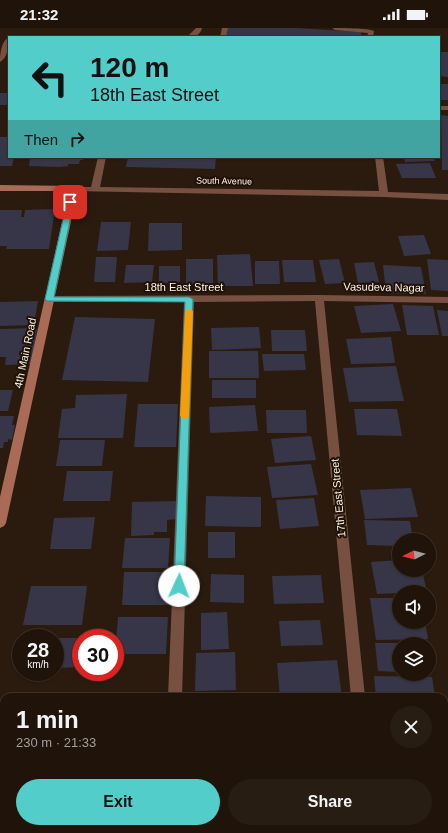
<!DOCTYPE html>
<meta charset="utf-8">
<style>
body{margin:0;font-family:Arial,sans-serif;background:#281d13;color:#f1f3f6;height:100vh;display:flex;flex-direction:column;font-size:15px;white-space:nowrap}
*{box-sizing:border-box;margin:0}
p{font-size:13px;color:#a29e9c}
.icon{flex:none;width:22px;height:22px;fill:none;stroke:currentColor;stroke-width:2;stroke-linecap:round;stroke-linejoin:round}
.map{position:relative;flex:1;overflow:hidden}
.panel{position:absolute;left:0px;top:665px;width:448px;height:140px;display:flex;flex-direction:column;background:#20140a;border-radius:12px 12px 0 0;box-shadow:0 1px 3px #0004,0 0 0 1px #3d332b}
.panel>*{flex:none}
.banner{position:absolute;left:8px;top:8px;width:432px;height:122px;border-radius:0px;box-shadow:0 1px 3px #0004,0 0 0 1px #3d332b;background:#53cdca;color:#111;overflow:hidden}
.needle{width:26px;rotate:264deg}
.tools{position:absolute;left:392px;top:505px;display:grid;gap:8px}
.tools a{display:grid;place-items:center;width:44px;height:44px;border-radius:50%;background:#20140a;box-shadow:0 1px 3px #0004,0 0 0 1px #3d332b;font-size:20px}
.speed{position:absolute;left:12px;top:601px;display:flex;gap:8px;font-size:20px;font-weight:700;text-align:center}
.speed>*{display:grid;place-content:center;width:52px;height:52px;border-radius:50%;background:#20140a;box-shadow:0 1px 3px #0004,0 0 0 1px #3d332b;line-height:1}
.speed small{font-size:10px;font-weight:400}
.speed .limit{border:6px solid #d22;background:#fff;color:#111}
.pin{position:absolute;display:grid;place-items:center;width:34px;height:34px;color:#fff;margin:-17px;border-radius:8px;box-shadow:0 2px 6px #0006}
.me{position:absolute;width:44px;margin:-22px;rotate:2deg;stroke-linejoin:round;filter:drop-shadow(0 0 3px #0008)}
.turn{display:flex;align-items:center;gap:14px;height:84px;padding:0 16px;font-size:18px}
.turn .icon{width:52px;height:52px;stroke-width:2.5}
.turn b{display:block;font-size:28px;line-height:34px}
.then{display:flex;align-items:center;height:38px;padding:0 16px;background:#0003;gap:8px;font-size:15px}
.round{display:grid;place-items:center;flex:none;width:42px;height:42px;border-radius:21px;background:#281d13}
.headline{display:flex;align-items:center;justify-content:space-between;height:68px;padding:0 16px}
h1{font-size:24px;font-weight:700;line-height:30px}
.primary-button{display:flex;gap:8px;margin-top:auto;padding:8px 16px}
.primary-button a{flex:1;height:46px;border-radius:24px;background:#53cdca;color:#111;font-size:16px;font-weight:700;line-height:46px;text-align:center}
.primary-button a+a{background:#281d13;color:#f1f3f6}
.status{display:flex;justify-content:space-between;align-items:center;height:28px;padding:0 20px;background:#20140a;direction:ltr}
.status svg{height:11px;fill:currentColor}
.map>svg:first-child{display:block}
.building{fill:#363648}
.lines{fill:none;stroke-linecap:round;stroke-linejoin:round}
.service{fill:#775042;fill-rule:evenodd}
.pedestrian{fill:#775042;fill-rule:evenodd}
.minor{fill:#775042;fill-rule:evenodd}
.secondary{fill:#a96b55;fill-rule:evenodd}
.route{fill:#53cdca;stroke:#368583}
.slow{fill:#f59e0b}
.labels{text-anchor:middle;stroke-width:4;stroke-linejoin:round;paint-order:stroke}
.far-street-label{font-size:9px;fill:#fdf3ea;stroke:#201206}
.street-label{font-size:11px;fill:#fdf3ea;stroke:#201206}
</style>
<div class="status"><b>21:32</b><svg viewBox="0 0 49 12"><path d="M0 12V9h3v3zM5 12V6h3v6zM10 12V3h3v9zM15 12V0h3v12zM26 1h20v11H26zM47 4h2v5h-2z"/></svg></div>
<div class="map">
<svg width="448" height="805" viewBox="0 0 448 805">
<rect width="100%" height="100%" fill="#2a1b0e"/>
<path class="building" d="M228 0H297L361 4V9H226Z
M439 24H448V49L439 48Z
M439 56H448V72H439Z
M0 65H9V77H0Z
M441 87 448 88V142H442Z
M0 109H9V129H14L12 138H0Z
M33 129H83V132H80L79 136H68V138L60 139 29 138 30 131H33Z
M128 129H216L215 141 126 139Z
M404 129H433L435 133 405 134Z
M430 135 436 150H402L396 136Z
M55 181 49 221H6L7 218H0V182H22L21 189H24L25 182Z
M101 194H131L128 222 97 223Z
M149 195H182V222L148 223Z
M424 207 431 226 404 228 398 208Z
M250 226 253 258H218L217 227Z
M96 229H117L115 254H94Z
M186 231H213V256H186Z
M339 231 345 255 325 256 319 232Z
M427 231 448 232V263L431 262Z
M282 232H313L316 254H284Z
M255 233H279L280 256H255Z
M374 234 379 254 358 255 354 235Z
M126 237H154L152 254 124 255Z
M383 237 421 239 426 266 386 265Z
M159 238H180V254L159 255Z
M38 273 34 297 0 298V274Z
M393 276 401 303 361 305 354 278Z
M402 277 433 278 439 307H407Z
M437 282 448 283V308H442Z
M75 289 155 291 148 354 62 352Z
M259 299 261 320 212 322 211 300Z
M37 300 32 336 5 337 6 329H0V301Z
M271 302H305L307 323H272Z
M391 309 395 335 351 336 346 311Z
M209 323H258L259 350H209Z
M262 326H304L306 342 264 343Z
M396 338 404 373 349 374 343 340Z
M212 352H256V370H212Z
M0 362H13L8 383H0Z
M127 366 123 410H58L62 381 75 380 76 367Z
M138 376H178L176 419H134Z
M255 377 258 403 210 405 209 379Z
M354 381H397L402 408 357 407Z
M266 382H306L307 405H267Z
M0 388H14L12 397H15L12 412 8 411V414H4L3 420H0Z
M311 408 316 432 275 435 271 411Z
M60 412H105L102 438H56Z
M311 436 318 467 272 470 267 439Z
M67 443H113L110 473H63Z
M411 460 418 489 365 491 360 462Z
M206 468 261 469V499L205 498Z
M314 470 319 498 280 501 276 472Z
M177 473V491L167 492V504H154V507L131 508 132 474Z
M95 489 91 521H50L54 490Z
M364 492 410 493 413 512H399V518L367 517Z
M208 504H235V530H208Z
M125 510H170L168 540H122Z
M399 532V542H422L427 564H399V565L377 566 371 534Z
M124 544H171L170 577H122Z
M211 546 244 547V575L210 574Z
M321 547 324 575 274 576 272 548Z
M31 558H87L82 597H23Z
M370 570H399V594H425L428 611 376 612Z
M227 584 229 621 201 622V585Z
M118 589H168L166 626H115Z
M320 592 323 617 281 618 279 593Z
M19 610H21V640H14Z
M55 610H81V639L55 640Z
M375 615H399V644L378 643Z
M235 624 236 662 195 663 196 625Z
M337 632 342 669H280L277 635Z
M374 648 432 649 435 669H376Z
M444 714 448 734V745H444Z
M444 760H448V802H444Z
M3 761 4 801H49V805H0V779Z
M375 801H440V802L375 803Z"/>
<g class="lines">
<path class="service" d="M222 0H228L226 9H220Z
M332 0C343 0 366 0 374 3L373 9H367L368 5 335 2Z"/>
<path class="pedestrian" d="M196 0H202C200 8 194 9 187 9Z"/>
<path class="minor" d="M9 9C9 17 8 30 0 34 0 26 1 13 9 9Z
M439 78H448V82H439Z
M98 129H106L100 159 379 163 375 129H383L388 164 448 166V172L384 169 71 163 70 161 71 159H91Z
M319 267 448 269V275L324 273 365 669H351L315 273 194 274 182 669H168L184 274H49L44 271 49 268Z
M0 677H4V691H0Z"/>
<path class="secondary" d="M0 157 74 158 78 161 6 495 4 498 0 500V469L69 163H0Z"/>
</g>
<path class="route" d="M70 172 74 174 54 269H189L193 271 184 558 183 561 179 562 175 561 174 558 185 274 47 273 45 271 67 174Z"/>
<path class="slow" d="M189 281 193 283 189 388 185 392 180 388 185 283Z"/>
<g class="labels">
<g class="far-street-label">
<text transform="translate(224 153) rotate(1)" y="3">South Avenue</text>
</g>
<g class="street-label">
<text x="184" y="263">18th East Street</text>
<text transform="translate(384 259) rotate(1)" y="4">Vasudeva Nagar</text>
<text transform="translate(25 325) rotate(-78)" y="4">4th Main Road</text>
<text transform="translate(338 470) rotate(-95)" y="4">17th East Street</text>
</g>
</g>
</svg>
<div class="tools">
<a><svg class="needle" viewBox="-14 -14 28 28"><path d="M0-13l5 13h-10z" fill="#e53935"/><path d="M0 13l5-13h-10z" fill="#a29e9c"/></svg></a>
<a><svg class="icon" aria-label="sound" viewBox="0 0 24 24"><path d="M4 9h4l5-4v14l-5-4H4zM17 9q2 3 0 6"/></svg></a>
<a><svg class="icon" aria-label="layers" viewBox="0 0 24 24"><path d="M12 4l9 5-9 5-9-5zM3 14l9 5 9-5"/></svg></a>
</div>
<div class="speed"><div>28<small>km/h</small></div><div class="limit">30</div></div>
<div class="pin" style="left:70px;top:174px;background:#d93025"><svg class="icon" aria-label="arrive" viewBox="0 0 24 24"><path d="M6 21V4h12l-3 4 3 4H6"/></svg></div>
<svg class="me" style="left:179px;top:558px" viewBox="-20 -20 40 40"><circle r="19" fill="#fff"/><path d="M0-13L10 11 0 6-10 11z" fill="#53cdca"/></svg>
<div class="banner">
<div class="turn"><svg class="icon" aria-label="left" viewBox="0 0 24 24"><path d="M17 20v-9H6M10 6l-5 5 5 5"/></svg><div><b>120 m</b>18th East Street</div></div>
<div class="then">Then<svg class="icon" aria-label="right" viewBox="0 0 24 24"><path d="M7 20v-9h11M14 6l5 5-5 5"/></svg></div>
</div>
<section class="panel">
<div class="headline"><div><h1>1 min</h1><p>230 m · 21:33</p></div><a class="round"><svg class="icon" aria-label="close" viewBox="0 0 24 24"><path d="M6 6l12 12M18 6L6 18"/></svg></a></div>
<div class="primary-button"><a>Exit</a><a>Share</a></div>
</section>
</div>
